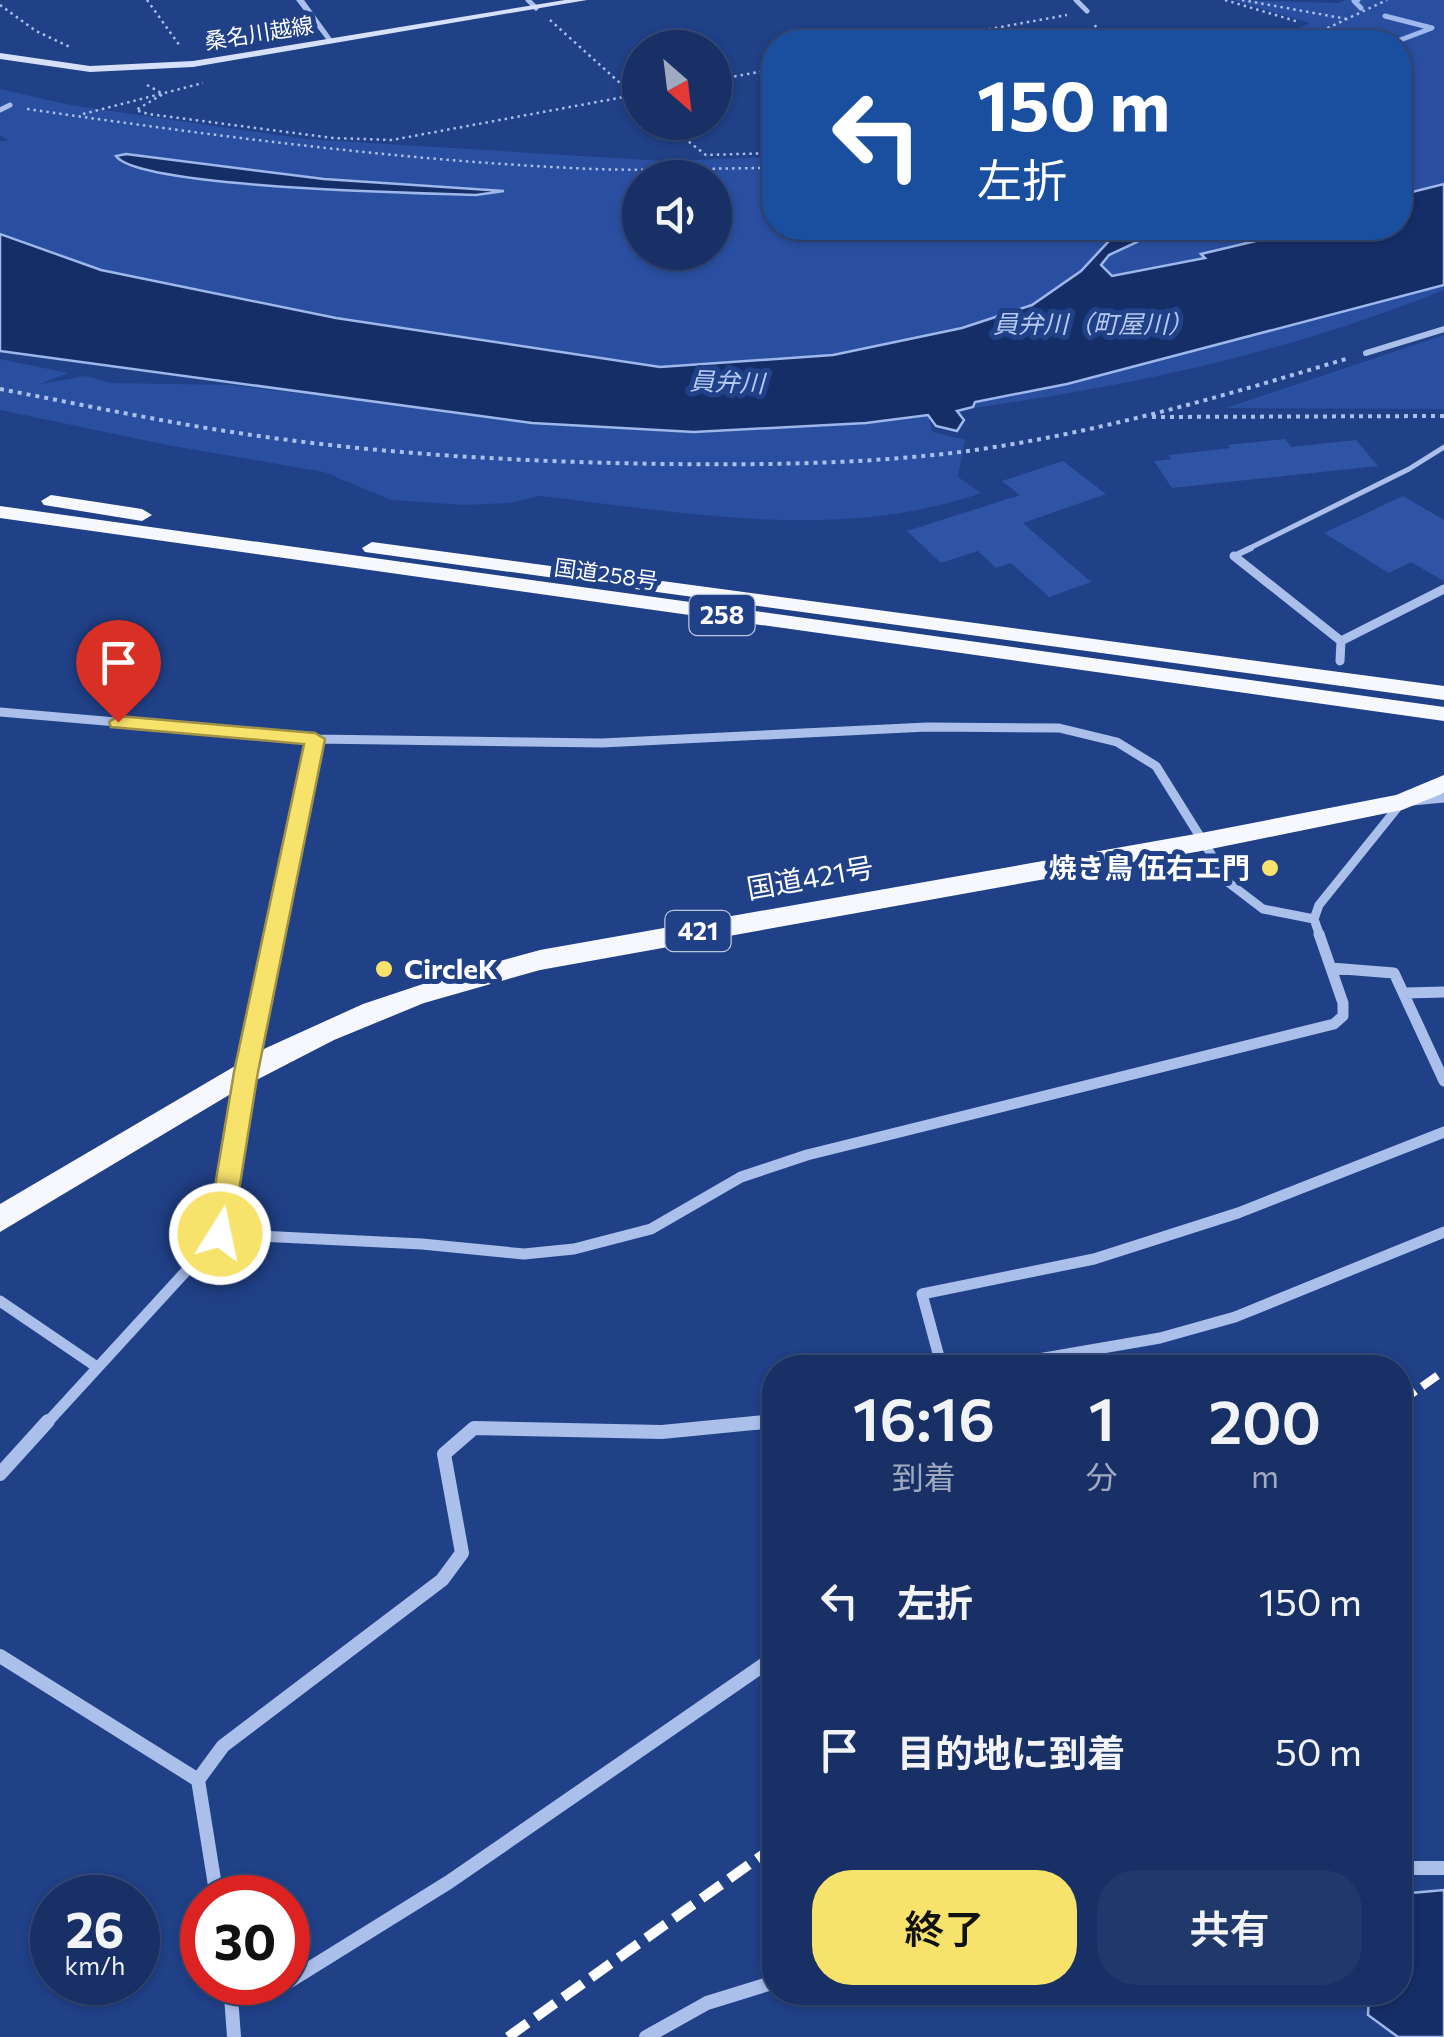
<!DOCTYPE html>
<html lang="ja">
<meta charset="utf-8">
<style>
body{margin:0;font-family:Commissioner,"Noto Sans JP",sans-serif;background:#21386b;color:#f1f3f6;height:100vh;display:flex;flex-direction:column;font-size:38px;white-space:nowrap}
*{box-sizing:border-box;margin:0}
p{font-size:32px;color:#9fa9bf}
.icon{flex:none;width:55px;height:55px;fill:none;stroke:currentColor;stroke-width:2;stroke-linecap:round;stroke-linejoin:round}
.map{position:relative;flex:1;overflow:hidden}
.side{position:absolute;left:762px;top:1355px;width:650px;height:650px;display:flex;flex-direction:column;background:#183065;border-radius:40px;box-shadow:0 2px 8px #0004,0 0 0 2px #364b79}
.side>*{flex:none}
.top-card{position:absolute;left:762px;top:30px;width:650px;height:210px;border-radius:40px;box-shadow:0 2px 8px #0004,0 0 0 2px #364b79;background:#1a4fa0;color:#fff;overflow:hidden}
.needle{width:65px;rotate:152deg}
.buttons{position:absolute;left:622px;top:30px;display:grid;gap:20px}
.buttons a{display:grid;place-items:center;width:110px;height:110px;border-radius:50%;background:#183065;box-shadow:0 2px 8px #0004,0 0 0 2px #364b79;font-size:50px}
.speed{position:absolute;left:30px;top:1875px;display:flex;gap:20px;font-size:50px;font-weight:700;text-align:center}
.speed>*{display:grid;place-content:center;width:130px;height:130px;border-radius:50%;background:#183065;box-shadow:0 2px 8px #0004,0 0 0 2px #364b79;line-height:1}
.speed small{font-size:25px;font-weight:400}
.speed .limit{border:15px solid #d22;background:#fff;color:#111}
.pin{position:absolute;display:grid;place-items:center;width:85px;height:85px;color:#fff;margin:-102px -42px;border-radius:50% 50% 50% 0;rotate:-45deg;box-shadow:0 0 10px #0007}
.pin .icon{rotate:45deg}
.me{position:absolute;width:110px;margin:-55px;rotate:10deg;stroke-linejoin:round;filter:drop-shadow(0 0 8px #0008)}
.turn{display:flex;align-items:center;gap:35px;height:210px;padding:0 50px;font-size:45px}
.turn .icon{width:130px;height:130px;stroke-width:2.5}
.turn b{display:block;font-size:70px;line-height:85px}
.eta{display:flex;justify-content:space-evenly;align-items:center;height:170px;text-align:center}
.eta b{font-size:60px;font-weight:600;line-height:70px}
.primary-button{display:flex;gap:20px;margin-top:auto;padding:20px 50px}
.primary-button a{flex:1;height:115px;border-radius:40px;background:#f7e26b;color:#111;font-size:40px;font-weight:600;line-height:115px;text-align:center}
.primary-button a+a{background:#21386b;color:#f1f3f6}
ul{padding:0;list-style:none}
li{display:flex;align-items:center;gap:30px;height:150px;padding:0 50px}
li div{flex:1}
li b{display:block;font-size:38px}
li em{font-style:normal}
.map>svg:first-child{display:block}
.green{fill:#2a4fa0;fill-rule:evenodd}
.water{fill:#162e67;stroke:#9eb8eb;stroke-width:2.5}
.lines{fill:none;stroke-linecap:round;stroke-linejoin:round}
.stream{stroke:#9eb8eb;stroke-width:5}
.building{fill:#3054a5}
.path-far1{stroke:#aabfea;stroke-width:2.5;stroke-dasharray:2.5 4;stroke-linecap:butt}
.path{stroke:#aabfea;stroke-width:4;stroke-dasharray:4 5;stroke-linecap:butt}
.service-far1{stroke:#aabfea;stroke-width:5}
.service{stroke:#aabfea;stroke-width:6}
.minor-far4{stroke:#aabfea;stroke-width:5}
.minor-far3{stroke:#aabfea;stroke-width:6}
.minor-far2{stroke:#aabfea;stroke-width:9}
.minor-far1{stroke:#aabfea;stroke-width:11}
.minor{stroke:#aabfea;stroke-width:14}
.tertiary{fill:#aabfea;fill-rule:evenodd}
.secondary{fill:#d6e0f8;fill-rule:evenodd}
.trunk{fill:#f6f8fe;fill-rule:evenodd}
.rail-far1{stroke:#fff;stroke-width:8;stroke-dasharray:19 8;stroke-linecap:butt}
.rail{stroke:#fff;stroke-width:10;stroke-dasharray:24 10;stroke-linecap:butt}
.route{fill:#f7e26b;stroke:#a19346;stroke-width:2.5}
.poi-dot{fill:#f7e26b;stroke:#204087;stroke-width:4}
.labels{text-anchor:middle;stroke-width:10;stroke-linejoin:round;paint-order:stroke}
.far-street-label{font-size:22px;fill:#fff;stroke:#204087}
.far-water-label{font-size:25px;font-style:italic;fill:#b6c9f1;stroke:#204087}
.shield{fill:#204087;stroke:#bcc6db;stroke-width:2.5}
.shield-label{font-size:25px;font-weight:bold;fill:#fff}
.poi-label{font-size:28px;font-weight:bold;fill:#fff;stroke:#204087;text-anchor:end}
.street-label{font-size:28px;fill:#fff;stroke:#204087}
</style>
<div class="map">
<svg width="1444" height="2037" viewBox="0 0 1444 2037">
<rect width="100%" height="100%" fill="#204087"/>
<path class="green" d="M1233 0 1338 3 1345 0H1444V184L1400 194V42H1268L1310 23Z
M0 89 70 105 305 139 664 161 775 157V228H1120L1080 271 1033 305 961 328 833 355 660 367 337 317 101 269 0 233V141H8L0 135ZM640 178H715V252H640Z
M1132 228H1290L1268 237 1201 253 1204 257 1111 276 1101 266 1110 255 1137 242 1130 233Z
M1444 285V290C1293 351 1134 386 973 408L976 402 1069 384Z
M1444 335V409L1226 408Z
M0 359 68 373 40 384 85 376 112 383 233 385 531 423 695 433 865 423 927 415 933 432 965 440 958 477 981 493C837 543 686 512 539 496L509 503 463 505 391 500 324 472 167 445 0 410Z"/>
<path class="water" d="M126 154 324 179 504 191 476 195C423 193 138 188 116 156Z
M1444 184V285L1067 384 975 402 973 407 957 411 964 420 957 431 936 426 928 415 866 423 694 432 532 423 0 351V234L101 270 336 318 660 367 833 355 962 328 1032 305 1081 271 1121 228H1133L1131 234 1137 242 1109 255 1101 265 1112 276 1205 258 1201 254 1268 238 1291 228H1400V195Z
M1444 1890V2037H1398L1368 2015 1369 1993 1400 1992V1894Z"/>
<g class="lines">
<path class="stream" d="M1358 0 1354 1 1361 8
M1385 16 1432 28 1395 42"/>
</g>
<path class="building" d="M1285 439 1291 447 1356 440 1378 466 1172 488 1154 461 1171 459 1169 455 1230 448 1228 445Z
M1063 461 1106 494 1023 523 1091 582 1049 597 1011 563 996 568 978 551 941 563 907 531 1020 495 1002 481Z
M1403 496 1444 520V581L1411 562 1389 573 1324 533Z"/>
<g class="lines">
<path class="path-far1" d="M147 0 180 46
M1225 0 1299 22
M1242 0 1347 19
M0 5 36 31 70 47
M550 20 640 101
M1095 25 1102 42
M918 42 1067 15
M1298 42 1387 0
M715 80 775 69
M147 85 163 94 136 110 148 114 333 138 392 140 640 94
M27 109C215 136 403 161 593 169 653 171 714 168 775 168
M83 114 203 83
M663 122 706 155 775 153"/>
<path class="path" d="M0 389C84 405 168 423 252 435 389 455 528 462 666 464 767 465 868 464 968 451 1098 433 1224 396 1349 358
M1152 417 1444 416"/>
<path class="service-far1" d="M1246 550 1409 469 1444 447"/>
<path class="service" d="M1234 556 1251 548"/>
<path class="minor-far4" d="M528 0 536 8
M1076 0 1087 11
M0 110 10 105"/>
<path class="minor-far3" d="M1366 353 1444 329"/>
<path class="minor-far2" d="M1234 556 1341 641
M1340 661 1341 641 1444 589
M0 712 315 739 602 743 927 727 1059 728 1117 742 1156 766 1229 883 1263 909 1314 919
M274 936 315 739
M1320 936 1314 919 1319 905 1402 802 1444 798"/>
<path class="minor-far1" d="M1331 968 1394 973 1444 1081
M1406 993 1444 992
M220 1234 422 1244 524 1254 574 1249 651 1229 741 1177 807 1155 1334 1024 1343 1016V1003L1319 934
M0 1301 97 1367
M942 1368 922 1294 1094 1259 1238 1213 1444 1132
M986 1368 1160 1338 1235 1317 1444 1232
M46 1424 220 1234 246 1072 275 934
M756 1424 775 1421"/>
<path class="minor" d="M0 1474 48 1421
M0 1656 198 1780
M1400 1868H1444
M217 1898 198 1780 223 1746 442 1580 462 1553 444 1454 474 1428 662 1432 774 1421
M230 1982 234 2037
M288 1982 449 1882 775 1657
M232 1998 274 1990 286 1982
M646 2037 707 2003 775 1982"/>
<path class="tertiary" d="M296 0H304L335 43H329Z"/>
<path class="secondary" d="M565 0H587L193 67 90 72 0 59V53L90 66 193 61Z"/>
<path class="trunk" d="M51 495 142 509 152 515 142 521 44 505 41 501Z
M0 506 1444 707V721L0 518Z
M372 542 1444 686V700L365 552 362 548Z
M1444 775V793L1402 810 1201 851 540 970 424 1003 334 1040 239 1089 0 1232V1204L266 1048 363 1004 456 973 540 950 1201 833 1396 795Z"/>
<path class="rail-far1" d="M1400 1402 1444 1371"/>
<path class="rail" d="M508 2037 775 1846"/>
</g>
<path class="route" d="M118 716 315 733 325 739 258 1072 232 1234 229 1241 220 1244 211 1241 207 1234 234 1072 304 744 111 727 109 722Z"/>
<g class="poi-dot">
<circle cx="1270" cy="868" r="10"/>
<circle cx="384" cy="969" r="10"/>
</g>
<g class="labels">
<g class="far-street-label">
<text transform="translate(259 33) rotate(-9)" y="8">桑名川越線</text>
<text transform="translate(606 574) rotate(8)" y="8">国道258号</text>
</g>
<g class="far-water-label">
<text x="1093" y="333">員弁川（町屋川）</text>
<text transform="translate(727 382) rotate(2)" y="9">員弁川</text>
</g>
<g class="shield">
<rect x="689.5" y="595" width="65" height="40" rx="8"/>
<rect x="665.5" y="911" width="65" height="40" rx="8"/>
</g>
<g class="shield-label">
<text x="722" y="624">258</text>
<text x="698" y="940">421</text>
</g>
<g class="poi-label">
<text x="1250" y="878">焼き鳥 伍右エ門</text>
<text x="404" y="979" text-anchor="start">CircleK</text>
</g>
<g class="street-label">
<text transform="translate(810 878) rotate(-10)" y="10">国道421号</text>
</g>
</g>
</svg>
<div class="buttons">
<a><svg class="needle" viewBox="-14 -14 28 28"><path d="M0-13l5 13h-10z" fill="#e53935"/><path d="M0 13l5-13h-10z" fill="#9fa9bf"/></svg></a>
<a><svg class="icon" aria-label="sound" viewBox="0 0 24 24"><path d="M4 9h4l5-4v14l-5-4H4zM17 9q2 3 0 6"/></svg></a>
</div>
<div class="speed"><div>26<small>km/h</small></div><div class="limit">30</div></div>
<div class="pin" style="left:118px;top:722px;background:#d93025"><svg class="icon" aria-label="arrive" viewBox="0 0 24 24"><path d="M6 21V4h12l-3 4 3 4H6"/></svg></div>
<svg class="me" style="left:220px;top:1234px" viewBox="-20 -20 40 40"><circle r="17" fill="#f7e26b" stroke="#fff" stroke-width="3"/><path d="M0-11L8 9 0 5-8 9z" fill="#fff"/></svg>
<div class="top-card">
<div class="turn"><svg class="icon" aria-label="left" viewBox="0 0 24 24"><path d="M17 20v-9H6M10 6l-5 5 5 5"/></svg><div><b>150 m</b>左折</div></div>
</div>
<section class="side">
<div class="eta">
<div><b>16:16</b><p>到着</p></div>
<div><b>1</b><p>分</p></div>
<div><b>200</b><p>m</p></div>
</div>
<ul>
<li><svg class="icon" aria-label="left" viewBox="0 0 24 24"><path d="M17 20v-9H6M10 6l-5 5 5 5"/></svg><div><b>左折</b></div><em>150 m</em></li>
<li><svg class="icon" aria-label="arrive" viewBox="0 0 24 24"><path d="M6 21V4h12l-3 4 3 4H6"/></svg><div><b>目的地に到着</b></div><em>50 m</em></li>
</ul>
<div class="primary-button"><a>終了</a><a>共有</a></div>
</section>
</div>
